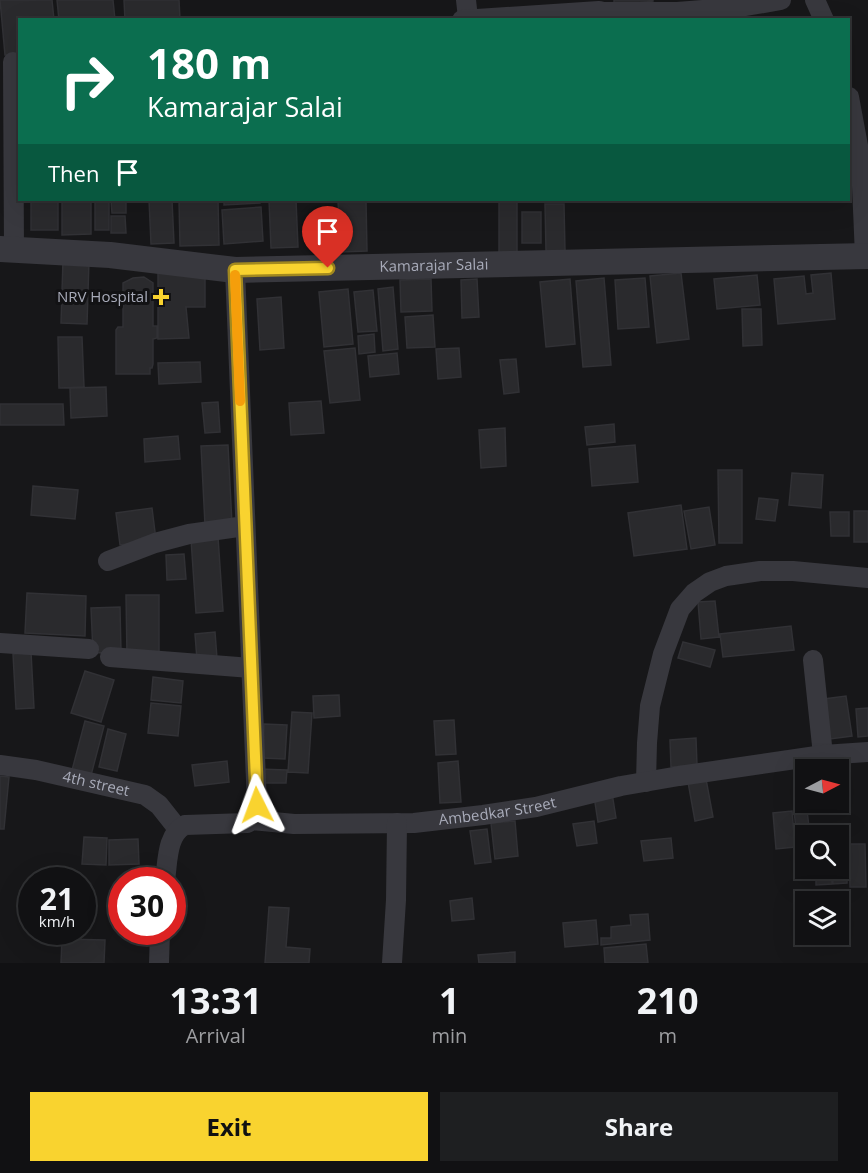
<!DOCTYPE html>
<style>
body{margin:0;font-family:"Open Sans",sans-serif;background:#1e1f21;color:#f1f3f6;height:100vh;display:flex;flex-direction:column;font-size:22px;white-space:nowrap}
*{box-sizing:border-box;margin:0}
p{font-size:20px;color:#9c9da0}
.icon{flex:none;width:33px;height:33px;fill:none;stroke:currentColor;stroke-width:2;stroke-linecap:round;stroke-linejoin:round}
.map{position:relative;height:963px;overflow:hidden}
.sheet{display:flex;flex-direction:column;background:#111113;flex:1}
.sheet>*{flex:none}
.guide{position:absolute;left:18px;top:18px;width:832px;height:183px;border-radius:0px;box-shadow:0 6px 24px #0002,0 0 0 2px #303133;background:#0b6e4f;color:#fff;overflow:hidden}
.needle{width:39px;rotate:84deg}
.tools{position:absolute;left:795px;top:759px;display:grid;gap:12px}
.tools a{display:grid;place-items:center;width:54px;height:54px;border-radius:0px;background:#111113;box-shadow:0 6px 24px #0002,0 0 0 2px #303133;font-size:30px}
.speed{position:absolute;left:18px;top:867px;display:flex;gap:12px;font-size:30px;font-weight:700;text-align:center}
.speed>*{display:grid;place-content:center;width:78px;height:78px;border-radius:50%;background:#111113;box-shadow:0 6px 24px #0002,0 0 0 2px #303133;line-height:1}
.speed small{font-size:15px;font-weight:400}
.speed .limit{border:9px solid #d22;background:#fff;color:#111}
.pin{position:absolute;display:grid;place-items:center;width:51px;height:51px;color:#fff;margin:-62px -26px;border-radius:50% 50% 50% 0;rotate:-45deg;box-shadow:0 0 6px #0007}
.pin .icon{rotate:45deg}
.me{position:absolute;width:66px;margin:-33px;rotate:357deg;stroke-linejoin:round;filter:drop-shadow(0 0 4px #0008)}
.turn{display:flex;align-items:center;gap:21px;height:126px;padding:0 30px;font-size:27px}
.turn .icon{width:78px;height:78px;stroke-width:2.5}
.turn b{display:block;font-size:42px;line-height:51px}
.then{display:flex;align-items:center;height:57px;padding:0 30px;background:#0003;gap:12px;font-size:22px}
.eta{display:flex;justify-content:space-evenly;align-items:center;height:102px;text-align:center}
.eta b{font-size:36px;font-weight:700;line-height:42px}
.action{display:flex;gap:12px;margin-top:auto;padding:12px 30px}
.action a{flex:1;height:69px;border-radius:0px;background:#f9d32f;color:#111;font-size:24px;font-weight:700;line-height:69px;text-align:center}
.action a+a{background:#1e1f21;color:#f1f3f6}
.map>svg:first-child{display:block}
.building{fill:#2a2a2d;stroke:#313135;stroke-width:1.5}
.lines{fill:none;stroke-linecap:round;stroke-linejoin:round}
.minor{stroke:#38383e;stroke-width:20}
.tertiary{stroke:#38383e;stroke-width:26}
.route-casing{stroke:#a2891f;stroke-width:15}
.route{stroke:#f9d32f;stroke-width:10}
.slow{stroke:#f59e0b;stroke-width:10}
.poi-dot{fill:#f9d32f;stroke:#121214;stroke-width:2}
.labels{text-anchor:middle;stroke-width:6;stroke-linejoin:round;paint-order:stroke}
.street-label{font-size:15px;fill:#a8abb9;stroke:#121214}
.poi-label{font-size:15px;fill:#a8abb9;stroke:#121214;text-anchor:end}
</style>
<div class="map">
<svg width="868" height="963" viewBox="0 0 868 963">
<rect width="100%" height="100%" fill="#171719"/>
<path class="building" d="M0 0H52L54 20H20V54L5 55Z
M57 0H113L115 20H59Z
M124 0H179L180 20H125Z
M614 0H653V1L614 6Z
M31 200H58V230H31Z
M62 200H91V234L62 235Z
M95 200H109V230H95Z
M111 200H126V213H112Z
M149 200H172L174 243 151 244Z
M179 200H218L219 245 180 246Z
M224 200H260V203L224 205Z
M269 200H296L298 247 271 248Z
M338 200H366L367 251 340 252Z
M517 201V253H499V202Z
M545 204H564L565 251H546Z
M261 207 263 241 224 244 222 210Z
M522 212H541V243H522Z
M111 216H125L126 233H111Z
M63 260 89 261 87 324 61 323Z
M158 269 205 272V307H186L189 338 158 339Z
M681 273 689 339 657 343 650 276Z
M831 273 835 319 778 324 774 279 804 276 806 294 813 293 811 275Z
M757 275 760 305 717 309 714 279Z
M144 277 153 283V326H157V338L153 339V364L152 368H150V374H116V330L118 327H123V283L133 278Z
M604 278 611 365 583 367 576 281Z
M645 278 649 327 618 329 615 280Z
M431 279 432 311 401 312 400 280Z
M477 279 479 317 462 318 461 280Z
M570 279 575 344 546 347 540 282Z
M393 287 398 349 383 351 378 289Z
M348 289 353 344 324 347 319 292Z
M373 290 377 331 358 332 354 292Z
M281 297 284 348 260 350 257 299Z
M742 309H761L762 345 743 346Z
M433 315 435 347 407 348 405 317Z
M374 334 375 352 359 354 358 336Z
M58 337H82L84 387 59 388Z
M355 348 360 400 330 403 324 351Z
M459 348 461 377 438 379 436 349Z
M397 353 399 374 370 377 368 356Z
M516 359 519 392 504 394 500 360Z
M200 362 201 382 159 384 158 363Z
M106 387 107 416 71 418 70 388Z
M321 401 324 433 291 435 289 403Z
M218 402 220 432 205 433 202 403Z
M0 404H63L64 425H0Z
M614 424 615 442 587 445 585 427Z
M505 428 506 466 481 468 479 430Z
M178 436 180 459 145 462 144 439Z
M228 445 232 524 205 525 201 446Z
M635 445 638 482 592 486 589 449Z
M718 470H742V543H719Z
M792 473 823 475 821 508 789 505Z
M33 486 78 490 75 519 31 515Z
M759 498 778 500 775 521 756 519Z
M681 505 687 549 634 556 628 513Z
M709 507 715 545 691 549 684 511Z
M152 508 156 540 120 545 116 513Z
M854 511H868V542H854Z
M830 512H849V536H831Z
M218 537 223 611 196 613 191 539Z
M184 554 186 579 167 580 166 555Z
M27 593 86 596 85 636 25 633Z
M126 595H159V656H127Z
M715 601 719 637 701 639 698 602Z
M120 607 121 652 93 653 91 608Z
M791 626 794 650 723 657 720 634Z
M215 632 217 658 197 660 195 634Z
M683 642 715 650 710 667 678 658Z
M31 652 34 708 16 709 13 654Z
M85 671 114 680 101 722 71 713Z
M153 677 183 681 181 703 151 700Z
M339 695 340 716 314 718 313 696Z
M846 696 852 736 830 739 824 699Z
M151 703 181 706 178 736 148 733Z
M868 708V736L858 737 856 709Z
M292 712 312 713 308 773 288 772Z
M454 720 456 754 436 755 434 721Z
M85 721 104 726 90 779 71 774Z
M264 724 287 725 285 759 263 758Z
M108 729 126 734 117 771 99 767Z
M696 738 697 765 671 767 670 740Z
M227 761 229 782 195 786 192 765Z
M458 761 461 802 440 803 438 763Z
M258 769 287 770 286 783H258Z
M0 776 9 777 4 829H0Z
M706 779 713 817 695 821 688 782Z
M612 793 616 818 598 822 594 796Z
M807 810 810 836H806V845L798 846 794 811Z
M792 811 795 847 776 849 773 813Z
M515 821 518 856 495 859 491 823Z
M594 821 597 843 577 846 573 824Z
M487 829 491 862 475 864 470 831Z
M84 837 107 838 106 865 82 864Z
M671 838 673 858 644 861 641 841Z
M138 839 139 864 109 865V840Z
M849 844H865L866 887H850Z
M838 854H847V883L833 884V868H838Z
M816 868H831L832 884 816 885Z
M110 897H122V919H110Z
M472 898 474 919 452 921 450 901Z
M269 907 289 908 286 947 310 949 309 963H265Z
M648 914 650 940 601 945V938H611V927L631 925 630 915Z
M596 920 598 944 565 947 563 923Z
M62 939 105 940 104 963H61Z
M646 944 648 963H605L604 948Z
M515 952V963H479L478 955Z"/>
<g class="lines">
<g class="minor">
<path d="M466 0 468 18"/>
<path d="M815 0 824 20"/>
<path d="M462 20 599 11 603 12H677L740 7 781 0"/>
<path d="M13 62 14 250"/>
<path d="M849 97 861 162 865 256"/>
<path d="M235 270 257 805 256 812 253 820"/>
<path d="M108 561 155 543 189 534 245 526"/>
<path d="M0 643 89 649"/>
<path d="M110 657 251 668"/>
<path d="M813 660 823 755"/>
<path id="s1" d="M0 765 36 770 145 795 159 805 178 829"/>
<path d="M646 782 647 743 650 706 663 654 680 609 694 593 710 582 726 576 760 571H793L868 578"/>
<path id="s2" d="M165 880C168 862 166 835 185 825L247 823 253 820 294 824 414 823 483 815 536 807 621 786 679 776 823 755 868 752"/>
<path d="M159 963 160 932"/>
<path d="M392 963 396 900 397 823"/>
</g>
<path class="tertiary" id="s3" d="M0 249 110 255 235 270 868 256"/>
</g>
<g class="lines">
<g class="route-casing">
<path id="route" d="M257 805 235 270 328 268"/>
</g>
<use href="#route" class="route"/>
<path class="slow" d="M235 275 240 401"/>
</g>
<path class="poi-dot" d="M158 288h6v6h6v6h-6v6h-6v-6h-6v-6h6z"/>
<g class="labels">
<g class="street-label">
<text dy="5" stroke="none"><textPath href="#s3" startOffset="435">Kamarajar Salai</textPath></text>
<text dy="5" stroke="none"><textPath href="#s1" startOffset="98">4th street</textPath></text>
<text dy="5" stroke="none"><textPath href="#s2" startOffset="375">Ambedkar Street</textPath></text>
</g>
<g class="poi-label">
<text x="148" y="302">NRV Hospital</text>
</g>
</g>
</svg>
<div class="tools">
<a><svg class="needle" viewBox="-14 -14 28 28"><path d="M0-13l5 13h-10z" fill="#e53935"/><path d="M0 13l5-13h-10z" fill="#9c9da0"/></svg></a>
<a><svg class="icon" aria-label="search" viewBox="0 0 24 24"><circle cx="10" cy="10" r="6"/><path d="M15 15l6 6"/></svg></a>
<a><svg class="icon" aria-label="layers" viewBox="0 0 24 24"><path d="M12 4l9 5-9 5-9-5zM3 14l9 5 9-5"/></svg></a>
</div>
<div class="speed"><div>21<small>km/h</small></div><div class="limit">30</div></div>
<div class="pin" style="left:328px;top:268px;background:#d93025"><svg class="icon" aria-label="arrive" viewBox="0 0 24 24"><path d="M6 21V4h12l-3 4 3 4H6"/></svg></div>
<svg class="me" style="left:257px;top:805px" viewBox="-20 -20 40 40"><path d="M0-17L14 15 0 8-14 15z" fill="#f9d32f" stroke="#fff" stroke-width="4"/></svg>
<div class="guide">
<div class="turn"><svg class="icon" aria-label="right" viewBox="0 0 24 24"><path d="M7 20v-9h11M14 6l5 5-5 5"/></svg><div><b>180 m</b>Kamarajar Salai</div></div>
<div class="then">Then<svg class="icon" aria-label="arrive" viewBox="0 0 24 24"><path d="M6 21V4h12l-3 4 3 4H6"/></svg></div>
</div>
</div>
<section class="sheet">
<div class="eta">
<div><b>13:31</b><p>Arrival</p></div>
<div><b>1</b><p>min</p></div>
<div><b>210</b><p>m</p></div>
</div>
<div class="action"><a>Exit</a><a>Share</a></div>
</section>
